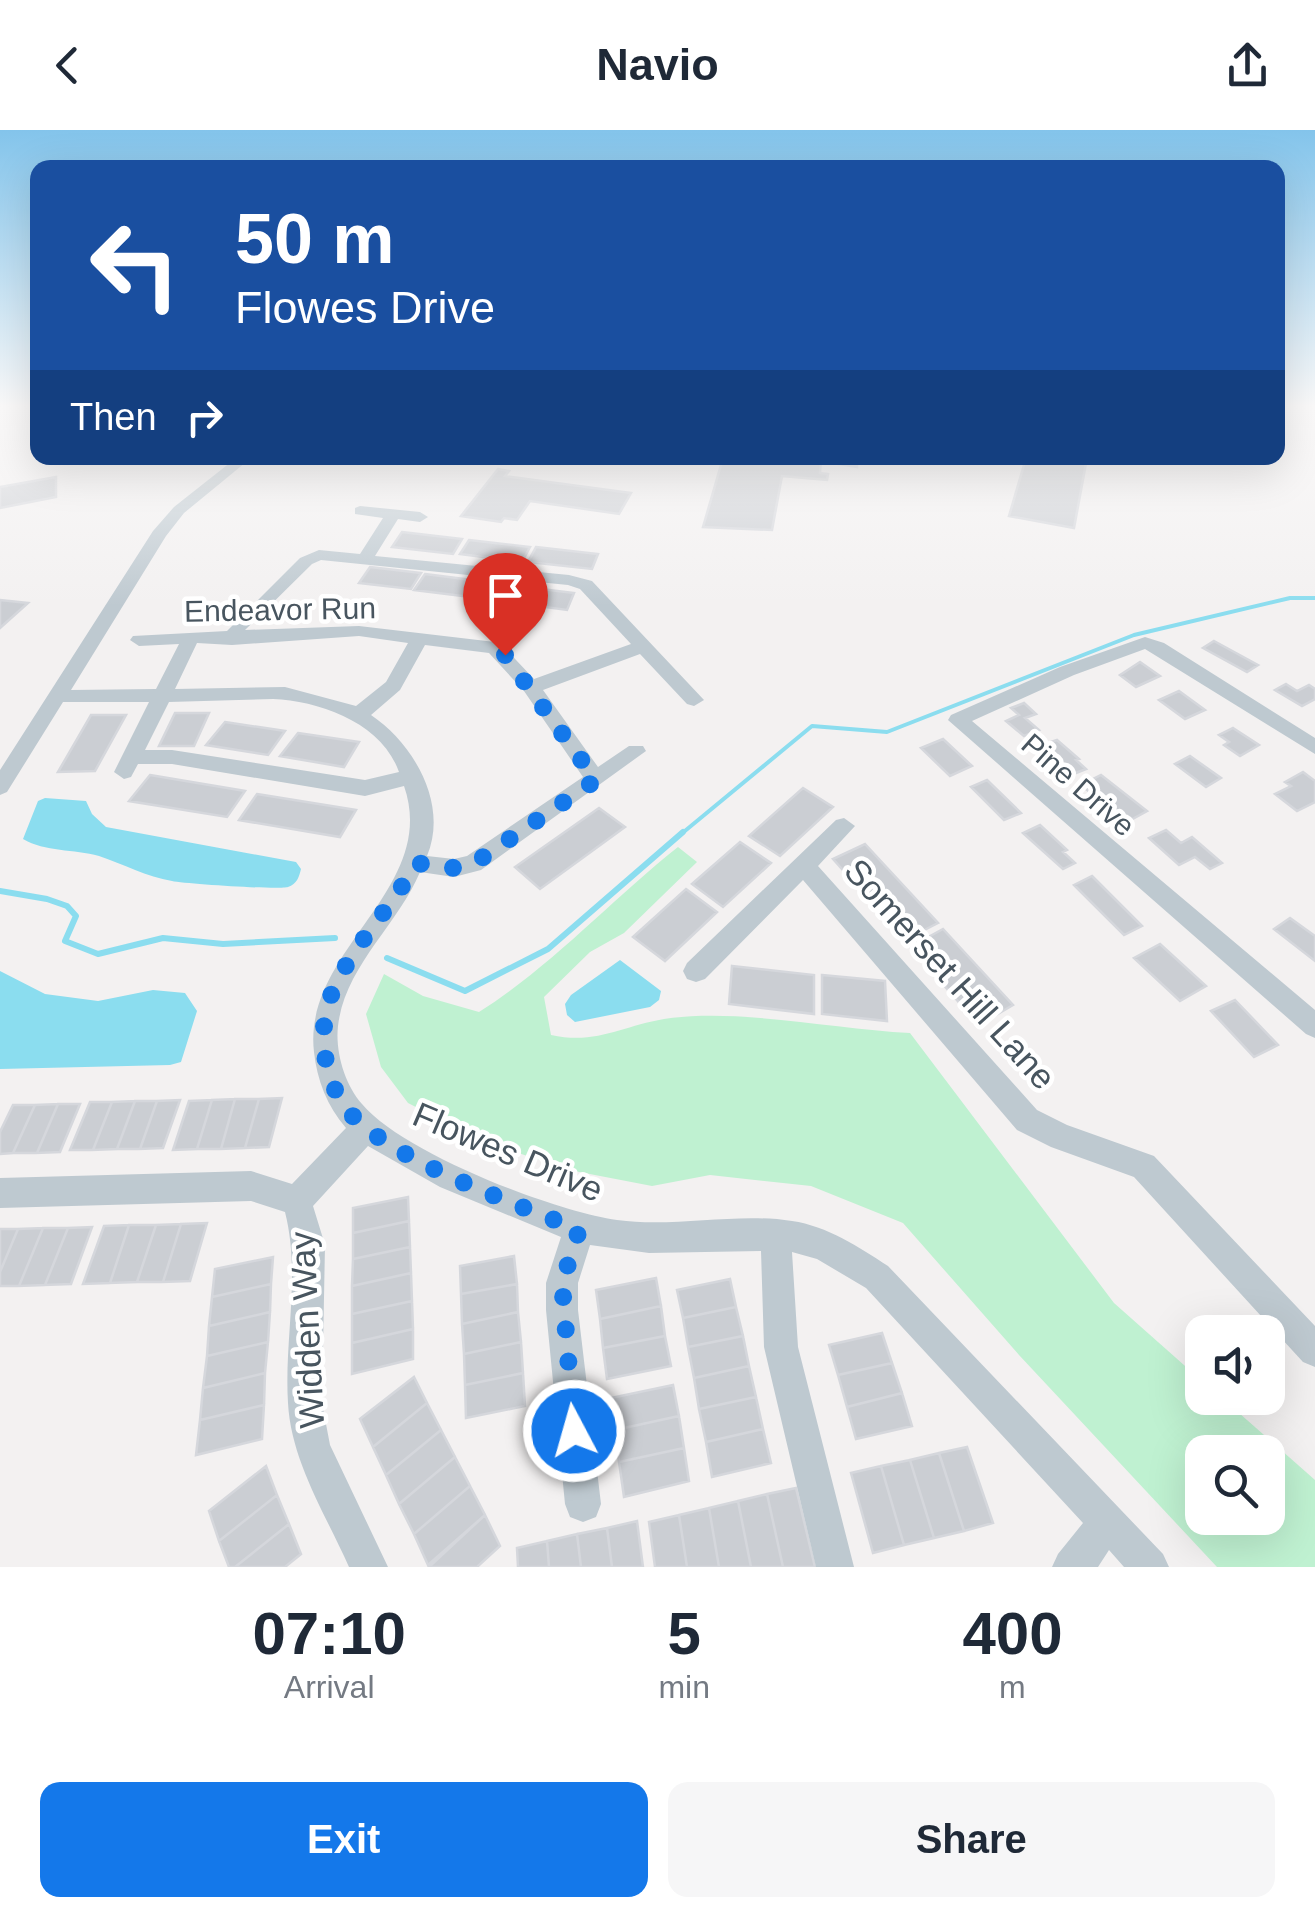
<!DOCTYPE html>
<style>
body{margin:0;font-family:Arial,sans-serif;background:#f6f6f7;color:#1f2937;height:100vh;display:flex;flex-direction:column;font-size:38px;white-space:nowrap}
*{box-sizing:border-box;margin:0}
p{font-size:32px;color:#747a83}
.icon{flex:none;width:55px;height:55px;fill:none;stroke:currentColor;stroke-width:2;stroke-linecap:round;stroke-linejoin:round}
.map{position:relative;height:1437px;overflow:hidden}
.panel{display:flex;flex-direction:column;background:#fff;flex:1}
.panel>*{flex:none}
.top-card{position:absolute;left:30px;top:30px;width:1255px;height:305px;border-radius:20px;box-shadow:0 10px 40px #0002;background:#1a4fa0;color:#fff;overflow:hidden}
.controls{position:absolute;left:1185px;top:1185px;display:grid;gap:20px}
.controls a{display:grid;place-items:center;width:100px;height:100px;border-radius:20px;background:#fff;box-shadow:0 10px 40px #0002;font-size:50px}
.pin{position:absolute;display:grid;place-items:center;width:85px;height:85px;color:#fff;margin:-102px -42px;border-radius:50% 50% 50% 0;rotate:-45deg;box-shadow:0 0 10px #0007}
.pin .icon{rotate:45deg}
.me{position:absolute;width:110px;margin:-55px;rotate:354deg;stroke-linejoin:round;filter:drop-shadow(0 0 8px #0008)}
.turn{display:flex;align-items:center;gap:35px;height:210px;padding:0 40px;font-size:45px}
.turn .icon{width:130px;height:130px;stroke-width:2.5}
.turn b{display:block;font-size:70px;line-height:85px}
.then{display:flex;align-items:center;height:95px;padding:0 40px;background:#0003;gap:20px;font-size:38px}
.eta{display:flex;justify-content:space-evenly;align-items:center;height:170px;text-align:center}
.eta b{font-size:60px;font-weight:600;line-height:70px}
.action{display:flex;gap:20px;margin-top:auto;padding:20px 40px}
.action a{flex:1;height:115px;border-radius:20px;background:#1478ea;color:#fff;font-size:40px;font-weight:600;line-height:115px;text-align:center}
.action a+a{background:#f6f6f7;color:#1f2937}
header{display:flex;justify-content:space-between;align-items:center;height:130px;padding:0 40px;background:#fff;font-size:45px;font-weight:600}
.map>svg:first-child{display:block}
.green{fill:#bff1d1;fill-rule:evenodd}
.water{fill:#8bddef}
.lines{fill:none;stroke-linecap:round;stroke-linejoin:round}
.stream-far1{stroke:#8bddef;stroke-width:4}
.stream{stroke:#8bddef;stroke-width:6}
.building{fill:#cbced3;stroke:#d5d7dc;stroke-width:2.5}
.minor{fill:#bec9d0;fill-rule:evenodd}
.route{stroke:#1478ea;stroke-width:18;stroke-dasharray:0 32.4}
.labels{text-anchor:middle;stroke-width:9;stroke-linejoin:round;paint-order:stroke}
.street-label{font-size:30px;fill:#48555f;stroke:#fff}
.near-street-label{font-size:35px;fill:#48555f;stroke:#fff}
</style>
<header><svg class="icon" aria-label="back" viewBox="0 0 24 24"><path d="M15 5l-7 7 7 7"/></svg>Navio<svg class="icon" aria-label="share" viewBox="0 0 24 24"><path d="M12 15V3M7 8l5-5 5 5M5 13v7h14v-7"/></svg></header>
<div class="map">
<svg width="1315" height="1437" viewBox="0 0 1315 1437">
<rect width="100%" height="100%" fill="#f3f1f1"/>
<path class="green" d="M678 717 697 732 624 803 590 822 544 867 551 905C596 915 622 896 664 889 738 878 834 899 910 903L1114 1173 1202 1251V1268H1222L1315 1350V1437H1217L1019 1225 903 1093 811 1056 710 1045 652 1056 569 1040 480 1010 408 973 381 937 366 884 384 844 423 866 479 882C553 835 610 771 678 717ZM1202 1322H1268V1388H1202Z"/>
<path class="water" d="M45 668 86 671 92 684 106 697 296 732 301 739C299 747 297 754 288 757 280 760 186 754 172 751 147 747 123 734 99 726 74 719 45 722 23 709L38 671Z
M620 830 661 861 659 870 650 877 575 892 567 885 565 874 571 865Z
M0 841 45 864 98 871 153 860 185 863 197 881 181 932 170 935 0 939Z"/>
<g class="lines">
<path class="stream-far1" d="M680 705 812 596 887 602 1134 505 1290 468H1315"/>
<path class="stream" d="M0 761 47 769 67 776 76 786 65 811 98 824 163 808 223 814 335 808
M387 828 465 861 548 819 683 702"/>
</g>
<path class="building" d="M723 328H857V337L821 331 820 343 828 344 827 350 782 346 772 400 703 397Z
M1026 328H1087L1074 398 1009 386Z
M498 339 509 341 505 346 631 363 619 384 530 371 517 390 504 388 501 392 461 386Z
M56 347V367L0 378V357Z
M402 402 462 409 453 424 392 417Z
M469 410 530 417 522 432 460 424Z
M536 417 598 424 592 439 528 432Z
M370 437 421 443 411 459 359 453Z
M425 444 504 454 494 470 414 460Z
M509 455 574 463 567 480 500 471Z
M0 470 28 473 0 498Z
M1214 511 1258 535 1247 542 1203 518Z
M1140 532 1160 546 1136 557 1120 545Z
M1286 554 1297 561 1309 555 1315 559V569L1302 576 1275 560Z
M1179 561 1205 580 1185 589 1159 570Z
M1024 573 1036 584 1025 588 1039 600 1024 606 1006 591 1019 585 1011 578Z
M175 583H209L194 616H159Z
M91 585H126L95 641 58 642Z
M225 592 285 601 268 625 206 615Z
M1233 598 1259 615 1240 626 1224 615 1229 612 1219 605Z
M298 603 359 612 344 637 280 626Z
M943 609 972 636 950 646 921 618Z
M1057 610 1079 629 1076 630 1086 639 1071 645 1039 616Z
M1190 626 1221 648 1206 657 1175 634Z
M1303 642 1315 651V672L1297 681 1275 664 1291 656 1285 652Z
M150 645 245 661 227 687 129 671Z
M1101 645 1147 681 1127 692 1081 655Z
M987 650 1021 683 1004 690 971 657Z
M803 658 833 677 780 726 749 706Z
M257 664 356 680 340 707 239 690Z
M599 678 625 697 540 759 515 737Z
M1040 695 1067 720 1063 722 1075 733 1063 739 1023 703Z
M1166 700 1181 713 1192 707 1222 733 1210 739 1195 727 1179 735 1149 708Z
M740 712 771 733 723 777 692 754Z
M865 714 938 793 905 810 833 729Z
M1092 746 1142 796 1124 805 1074 755Z
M686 759 717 782 665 831 633 807Z
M1290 788 1315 806V831L1274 799Z
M943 799 1013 875 979 895 910 817Z
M1160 814 1206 856 1180 871 1134 828Z
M732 836 814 845V884L729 874Z
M822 845 885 851 887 891 822 884Z
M1235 870 1278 915 1254 927 1211 881Z
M282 968 269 1017 245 1018 259 969Z
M235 969H259L245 1018 221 1019Z
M235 969 221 1019H197L212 970Z
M180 970 163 1018 140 1019 157 971Z
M212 970 197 1019 173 1020 189 971Z
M135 971 117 1019 93 1020 112 972Z
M135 971H157L140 1019H117Z
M90 972H112L93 1020H70Z
M58 974 37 1023H13L35 975Z
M58 974H80L60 1022 37 1023Z
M13 975H35L13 1023 0 1024V1002Z
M408 1067 409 1091 353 1103V1078Z
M409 1091 410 1117 353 1129V1103Z
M207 1093 190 1151 163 1152 181 1094Z
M181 1094 163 1152H137L156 1095Z
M129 1095H156L137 1152 110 1153Z
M129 1095 110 1153 83 1154 104 1096Z
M92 1097 71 1154 45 1155 68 1098Z
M43 1098 19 1156H0V1142L18 1099Z
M43 1098H68L45 1155 19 1156Z
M0 1099H18L0 1142Z
M410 1117 411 1143 352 1156 353 1129Z
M514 1126 517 1154 461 1164 460 1136Z
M273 1127 271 1154 212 1167 215 1139Z
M411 1143 412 1171 352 1184V1156Z
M656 1148 661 1176 600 1189 596 1160Z
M730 1149 736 1177 683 1188 677 1160Z
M271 1154 270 1182 209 1196 212 1167Z
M517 1154 518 1182 462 1194 461 1164Z
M412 1171 413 1199 352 1213V1184Z
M661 1176 665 1206 603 1218 600 1189Z
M736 1177 743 1206 688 1217 683 1188Z
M270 1182 268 1212 207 1226 209 1196Z
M518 1182 521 1212 464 1224 462 1194Z
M413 1199V1229L352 1244V1213Z
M882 1203 892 1233 838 1245 829 1215Z
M665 1206 671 1236 607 1249 603 1218Z
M743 1206 749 1236 694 1248 688 1217Z
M268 1212 265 1243 203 1258 207 1226Z
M521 1212 523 1243 465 1255 464 1224Z
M892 1233 902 1263 847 1277 838 1245Z
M749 1236 756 1267 699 1279 694 1248Z
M265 1243 264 1275 200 1290 203 1258Z
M523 1243 525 1276 466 1288 465 1255Z
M414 1247 427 1273 373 1317 360 1289Z
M673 1255 679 1286 615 1300 611 1268Z
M902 1263 912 1296 856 1309 847 1277Z
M756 1267 763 1299 706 1312 699 1279Z
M427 1273 441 1300 386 1345 373 1317Z
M264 1275 262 1309 196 1325 200 1290Z
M679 1286 684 1318 619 1332 615 1300Z
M763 1299 771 1333 712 1347 706 1312Z
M441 1300 455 1327 399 1374 386 1345Z
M967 1317 993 1393 964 1401 939 1323Z
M684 1318 689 1351 624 1367 619 1332Z
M939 1323 964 1401 934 1408 910 1330Z
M455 1327 470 1356 414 1404 399 1374Z
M910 1330 934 1408 904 1415 881 1336Z
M266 1336 277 1365 219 1411 209 1381Z
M881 1336 904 1415 873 1423 851 1343Z
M470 1356 485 1385 428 1435 414 1404Z
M796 1358 815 1437H783L767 1364Z
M767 1364 783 1437H751L738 1371Z
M277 1365 289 1394 235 1437H229L219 1411Z
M738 1371 751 1437H719L709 1378Z
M709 1378 719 1437H687L679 1385Z
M485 1385 500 1416 477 1437H429Z
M679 1385 687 1437H655L649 1392Z
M637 1391 643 1437H612L607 1398Z
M289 1394 301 1424 285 1437H235Z
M607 1398 612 1437H581L577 1404Z
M577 1404 581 1437H549L547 1411Z
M547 1411 549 1437H518L517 1418Z"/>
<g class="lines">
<path class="minor" d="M236 328H251L184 383 166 406 71 560 156 559 179 514 139 516 130 510 133 506 227 501 300 428 319 420 360 424 383 388 355 384V378L360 376 420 382 428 387 420 392 398 389 375 426 569 445 592 451 704 570 694 576 687 574 640 524 543 560 598 637 629 616H643L646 621 481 740 454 747 420 742C398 795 345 836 338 896 335 922 345 955 362 974 403 1023 553 1081 617 1090 675 1098 735 1082 792 1091 827 1096 859 1117 888 1136L1163 1424 1169 1437H1124L1109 1420 1098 1437H1052L1058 1424 1083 1393 866 1158 817 1129 792 1122 798 1217 854 1437H816L764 1217 761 1121 649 1123 590 1115 578 1153V1180L601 1374 596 1387 583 1392 570 1387 565 1374 546 1180V1153L561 1107 440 1057 368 1016 313 1076 325 1115 322 1273 330 1315 388 1437H349C326 1385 291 1331 288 1273 284 1209 301 1145 285 1082L251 1071 0 1078V1048L251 1041 292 1054 346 998C327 976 317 950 314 922 302 820 440 759 404 656L365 666 172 634H138L131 647 124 649 114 642 149 572H63L7 662 0 665V640L153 401 174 377ZM321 430 568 455 580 459 631 514 534 549 501 514 495 512 359 496 245 500 312 434ZM359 506 408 513 386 552 356 576 285 557 175 559 197 513 232 515ZM425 515 489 523 524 561 583 647 467 726 454 729 427 726C449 674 413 613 371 585L400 560ZM273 569C320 571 382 593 399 642L365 650 172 620H145L169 572Z
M1145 507 1164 513 1315 608V624L1145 519 1074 545 972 591 1315 880V908L1306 904 948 590 951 585 1060 537Z
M844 688 855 696 818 736 1037 980 1067 995 1154 1026 1315 1196V1237L1303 1232 1134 1047 1051 1017 1017 1000 803 750 705 849 696 852 687 849 683 841 687 833 836 690Z"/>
</g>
<linearGradient id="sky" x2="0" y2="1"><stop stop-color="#83c4eb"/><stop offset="0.58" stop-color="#faf9f9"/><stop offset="1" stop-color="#faf9f9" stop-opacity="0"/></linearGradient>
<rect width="1315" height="476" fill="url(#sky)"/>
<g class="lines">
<path class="route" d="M505 525 596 650 473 734 454 738 416 733C391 780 349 818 330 868 317 904 324 953 350 983 392 1031 518 1074 579 1100L562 1153 574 1301"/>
</g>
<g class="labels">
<g class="street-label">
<text transform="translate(280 480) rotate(-1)" y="10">Endeavor Run</text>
<text transform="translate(1078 655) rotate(41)" y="10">Pine Drive</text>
</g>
<g class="near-street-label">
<text transform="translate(950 844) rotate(48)" y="12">Somerset Hill Lane</text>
<text transform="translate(508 1022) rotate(23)" y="12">Flowes Drive</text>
<text transform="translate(307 1200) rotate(-93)" y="12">Widden Way</text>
</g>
</g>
</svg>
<div class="controls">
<a><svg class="icon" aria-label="sound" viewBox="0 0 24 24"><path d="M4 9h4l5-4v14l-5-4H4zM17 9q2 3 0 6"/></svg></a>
<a><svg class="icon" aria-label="search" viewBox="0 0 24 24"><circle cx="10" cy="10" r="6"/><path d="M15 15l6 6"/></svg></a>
</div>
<div class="pin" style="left:505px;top:525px;background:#d93025"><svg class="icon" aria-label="arrive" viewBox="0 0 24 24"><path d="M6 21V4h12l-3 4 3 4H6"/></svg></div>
<svg class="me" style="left:574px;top:1301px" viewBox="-20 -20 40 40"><circle r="17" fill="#1478ea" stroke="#fff" stroke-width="3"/><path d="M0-11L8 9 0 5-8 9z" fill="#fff"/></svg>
<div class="top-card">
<div class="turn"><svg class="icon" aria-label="left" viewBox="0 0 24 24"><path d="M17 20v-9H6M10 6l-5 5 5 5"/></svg><div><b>50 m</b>Flowes Drive</div></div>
<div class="then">Then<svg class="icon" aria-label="right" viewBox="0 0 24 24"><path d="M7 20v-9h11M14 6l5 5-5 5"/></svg></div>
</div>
</div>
<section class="panel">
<div class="eta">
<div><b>07:10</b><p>Arrival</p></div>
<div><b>5</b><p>min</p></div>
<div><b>400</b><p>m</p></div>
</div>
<div class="action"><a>Exit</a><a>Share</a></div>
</section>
